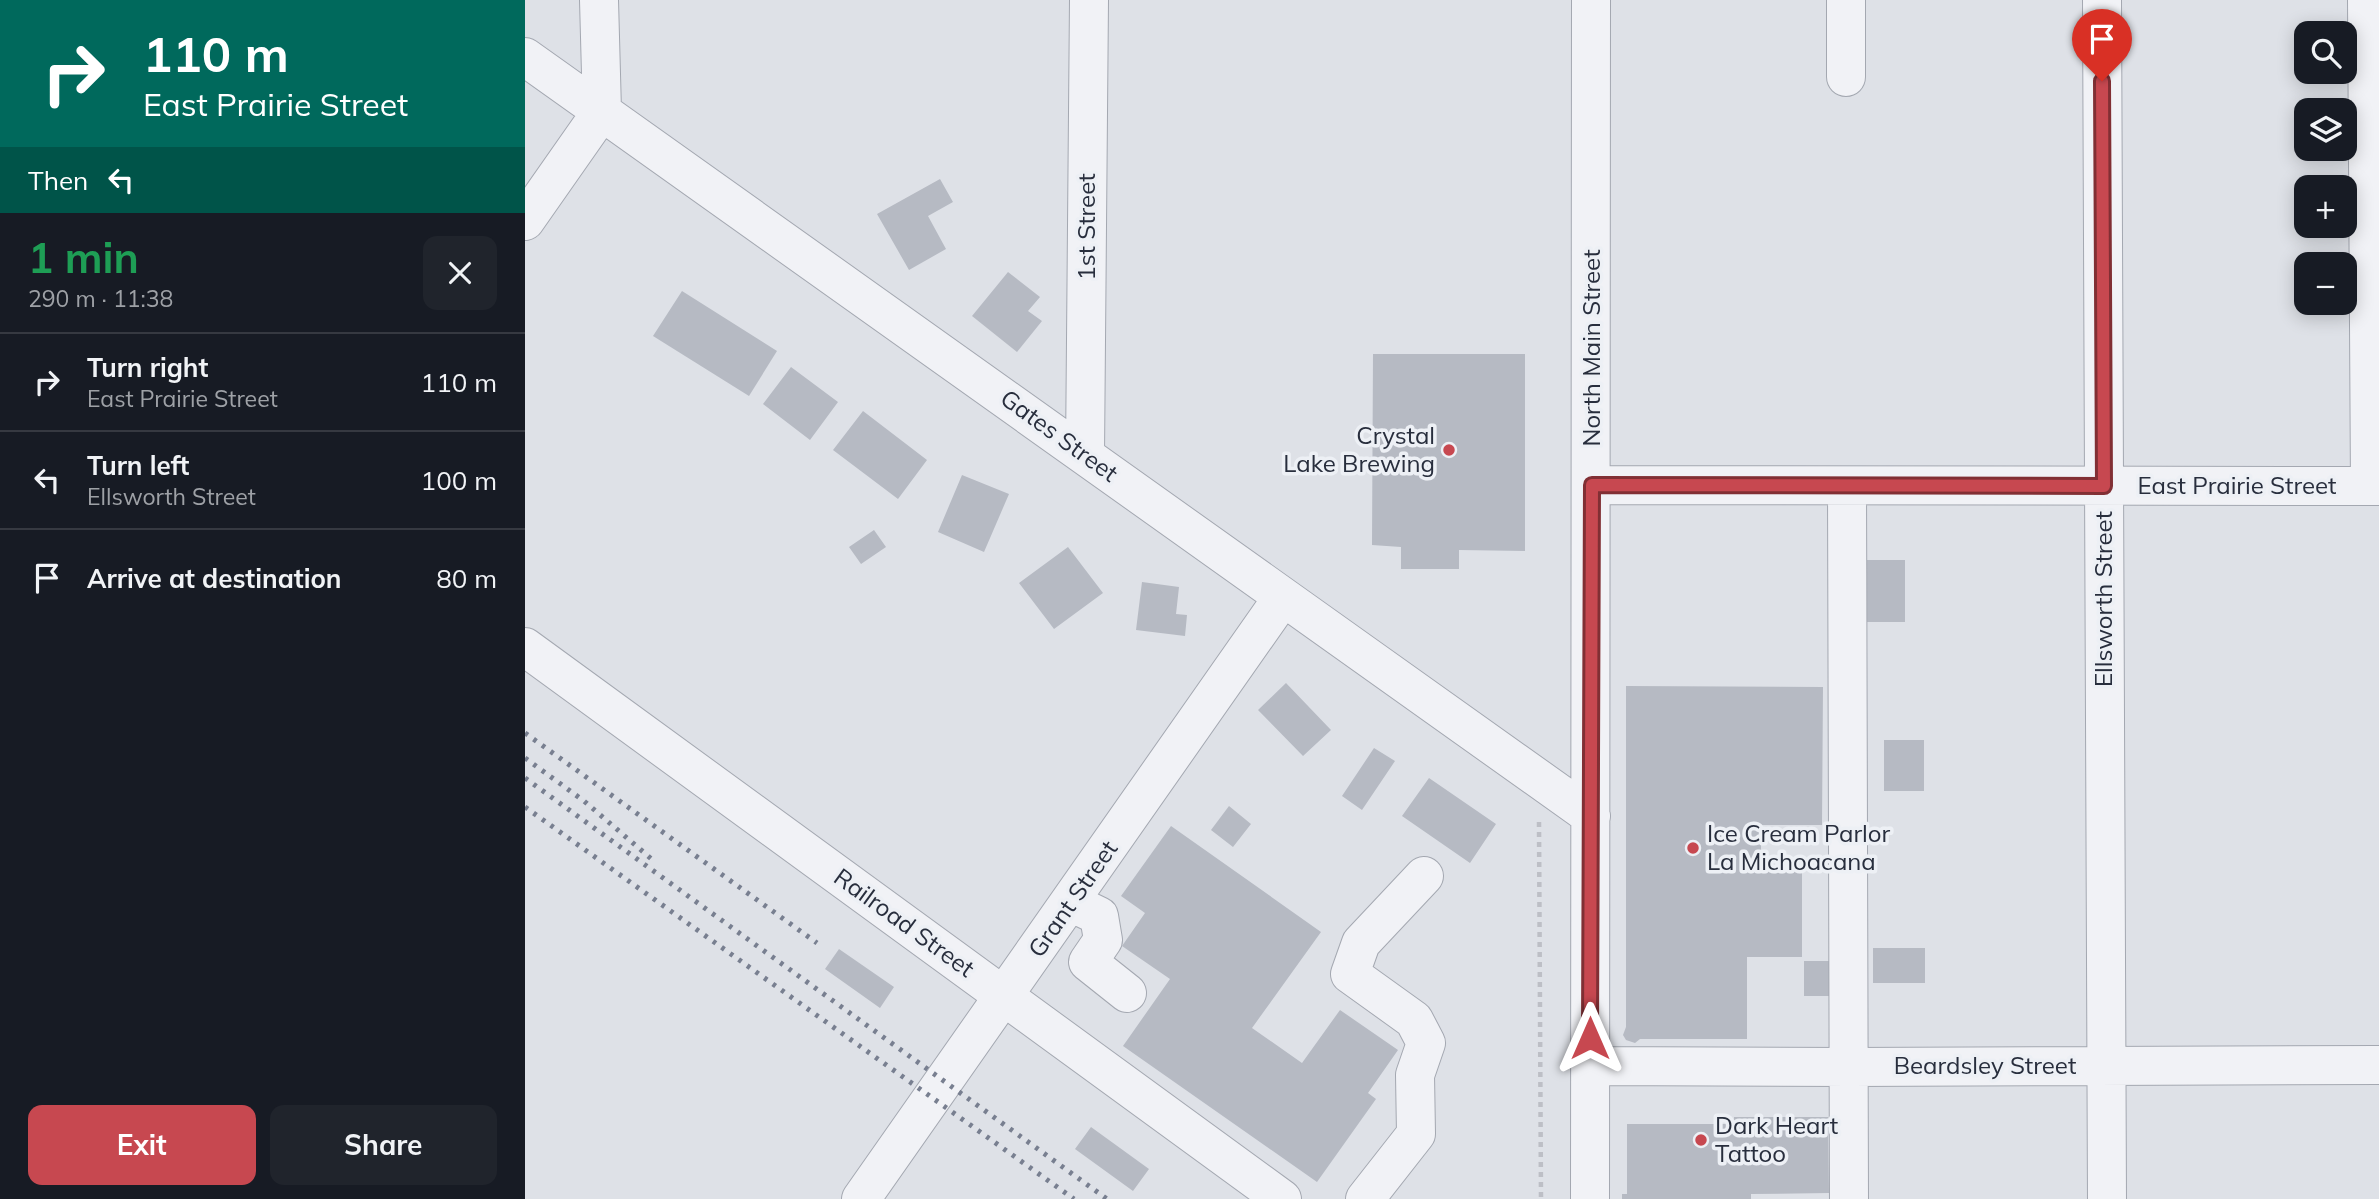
<!DOCTYPE html>
<meta charset="utf-8">
<style>
body{margin:0;font-family:Mulish,sans-serif;background:#20242c;color:#f1f3f6;height:100vh;display:flex;flex-direction:column;font-size:26px;white-space:nowrap}
*{box-sizing:border-box;margin:0}
p{font-size:23px;color:#9ea1a6}
.icon{flex:none;width:38px;height:38px;fill:none;stroke:currentColor;stroke-width:2;stroke-linecap:round;stroke-linejoin:round}
.map{position:relative;flex:1;overflow:hidden}
.side{display:flex;flex-direction:column;background:#171b24;width:525px}
.side>*{flex:none}
.top-card{background:#00695c;color:#fff;overflow:hidden}
.tools{position:absolute;left:1769px;top:21px;display:grid;gap:14px}
.tools a{display:grid;place-items:center;width:63px;height:63px;border-radius:14px;background:#171b24;box-shadow:0 4px 18px #0003;font-size:35px}
.pin{position:absolute;display:grid;place-items:center;width:60px;height:60px;color:#fff;margin:-72px -30px;border-radius:50% 50% 50% 0;rotate:-45deg;box-shadow:0 0 7px #0007}
.pin .icon{rotate:45deg}
.me{position:absolute;width:77px;margin:-38px;rotate:0deg;stroke-linejoin:round;filter:drop-shadow(0 0 5px #0008)}
.turn{display:flex;align-items:center;gap:24px;height:147px;padding:0 28px;font-size:32px}
.turn .icon{width:91px;height:91px;stroke-width:2.5}
.turn b{display:block;font-size:49px;line-height:60px}
.then{display:flex;align-items:center;height:66px;padding:0 28px;background:#0003;gap:14px;font-size:26px}
.round{display:grid;place-items:center;flex:none;width:74px;height:74px;border-radius:14px;background:#20242c}
.headline{display:flex;align-items:center;justify-content:space-between;height:119px;padding:0 28px}
h1{font-size:42px;font-weight:700;line-height:52px;color:#1e9e55}
.action{display:flex;gap:14px;margin-top:auto;padding:14px 28px}
.action a{flex:1;height:80px;border-radius:14px;background:#c74850;color:#fff;font-size:28px;font-weight:700;line-height:80px;text-align:center}
.action a+a{background:#20242c;color:#f1f3f6}
ul{padding:0;list-style:none}
li{display:flex;align-items:center;gap:21px;height:98px;padding:0 28px;border-top:2px solid #363941}
li div{flex:1}
li b{display:block;font-size:26px}
li em{font-style:normal}
main{display:flex;flex:1;min-height:0}
.map>svg:first-child{display:block}
.building{fill:#b6bac3}
.lines{fill:none;stroke-linecap:round;stroke-linejoin:round}
.minor-casing{stroke:#a4a8b1;stroke-width:40}
.path{stroke:#bdbfc6;stroke-width:4.5;stroke-dasharray:5 5;stroke-linecap:butt}
.minor{stroke:#f1f2f6;stroke-width:38}
.rail{stroke:#787f90;stroke-width:5;stroke-dasharray:3.5 7;stroke-linecap:butt}
.route-casing{stroke:#812f34;stroke-width:18}
.route{stroke:#c74850;stroke-width:12}
.poi-dot{fill:#c74850;stroke:#edf0f5;stroke-width:2.5}
.labels{text-anchor:middle;stroke-width:7;stroke-linejoin:round;paint-order:stroke}
.street-label{font-size:24px;fill:#282e3d;stroke:#edf0f5}
.poi-label{font-size:24px;fill:#282e3d;stroke:#edf0f5;text-anchor:start}
</style>
<main>
<section class="side">
<div class="top-card">
<div class="turn"><svg class="icon" aria-label="right" viewBox="0 0 24 24"><path d="M7 20v-9h11M14 6l5 5-5 5"/></svg><div><b>110 m</b>East Prairie Street</div></div>
<div class="then">Then<svg class="icon" aria-label="left" viewBox="0 0 24 24"><path d="M17 20v-9H6M10 6l-5 5 5 5"/></svg></div>
</div>
<div class="headline"><div><h1>1 min</h1><p>290 m · 11:38</p></div><a class="round"><svg class="icon" aria-label="close" viewBox="0 0 24 24"><path d="M6 6l12 12M18 6L6 18"/></svg></a></div>
<ul>
<li><svg class="icon" aria-label="right" viewBox="0 0 24 24"><path d="M7 20v-9h11M14 6l5 5-5 5"/></svg><div><b>Turn right</b><p>East Prairie Street</p></div><em>110 m</em></li>
<li><svg class="icon" aria-label="left" viewBox="0 0 24 24"><path d="M17 20v-9H6M10 6l-5 5 5 5"/></svg><div><b>Turn left</b><p>Ellsworth Street</p></div><em>100 m</em></li>
<li><svg class="icon" aria-label="arrive" viewBox="0 0 24 24"><path d="M6 21V4h12l-3 4 3 4H6"/></svg><div><b>Arrive at destination</b></div><em>80 m</em></li>
</ul>
<div class="action"><a>Exit</a><a>Share</a></div>
</section>
<div class="map">
<svg width="1854" height="1199" viewBox="0 0 1854 1199">
<rect width="100%" height="100%" fill="#dee1e7"/>
<path class="building" d="M415 179 428 202 403 216 421 249 384 270 352 214Z
M483 272 515 297 503 311 517 321 492 352 447 316Z
M157 291 252 351 224 396 128 336Z
M848 354H1000V551L934 550V569H876V547L847 545Z
M266 367 313 402 285 440 238 404Z
M338 411 402 460 373 499 308 450Z
M437 475 484 494 459 552 413 532Z
M349 530 361 547 336 564 324 547Z
M543 547 578 593 529 629 494 583Z
M1337 560H1380V622H1337Z
M617 582 654 587 651 614 662 615 660 636 611 630Z
M761 683 806 730 778 756 733 710Z
M1101 686 1298 687 1297 825H1236V871H1277V957H1222V1039H1115L1110 1043 1101 1040 1098 1035 1101 1027Z
M1359 740H1399V791H1359Z
M849 748 870 761 837 810 817 796Z
M904 778 971 824 945 863 877 816Z
M704 806 726 824 708 847 686 830Z
M646 826 796 932 727 1028 777 1063 815 1010 873 1050 843 1093 851 1099 792 1182 598 1046 645 979 597 946 620 913 596 896Z
M1348 948H1400V983H1348Z
M314 949 369 987 355 1008 300 969Z
M1279 961H1320V996H1279Z
M1209 1117H1303L1304 1193 1226 1194V1199H1097V1194H1102V1124H1209Z
M566 1127 624 1169 608 1191 550 1149Z"/>
<g class="lines">
<g class="minor-casing">
<path id="minor" d="M1321 0V77
M1577 0 1582 1199
M1842 0 1845 486
M0 57 1066 816
M0 221 77 111 74 0
M560 454 564 0
M1067 485 1854 486
M1322 486 1324 1199
M0 647 757 1199
M545 902 574 916 578 940 563 962 602 993
M1065 1066 1325 1067 1854 1065
M336 1199 758 597
M840 1199 891 1134 890 1075 901 1043 889 1020 825 974 836 943 899 876
M1065 1199 1066 0"/>
</g>
<path class="path" d="M1014 822 1016 1199"/>
<use href="#minor" class="minor"/>
<path class="rail" d="M0 733 292 943
M0 758 59 801 130 862
M0 778 582 1199
M0 807 549 1199"/>
</g>
<g class="lines">
<g class="route-casing">
<path id="route" d="M1065 1038 1067 485 1579 486 1577 81"/>
</g>
<use href="#route" class="route"/>
</g>
<g class="poi-dot">
<circle cx="924" cy="450" r="7"/>
<circle cx="1168" cy="848" r="7"/>
<circle cx="1176" cy="1140" r="7"/>
</g>
<g class="labels">
<g class="street-label">
<text transform="translate(562 227) rotate(-90)" y="8">1st Street</text>
<text transform="translate(1067 348) rotate(-90)" y="8">North Main Street</text>
<text transform="translate(534 436) rotate(36)" y="8">Gates Street</text>
<text x="1712" y="494">East Prairie Street</text>
<text transform="translate(1579 599) rotate(-90)" y="8">Ellsworth Street</text>
<text transform="translate(548 899) rotate(-55)" y="8">Grant Street</text>
<text transform="translate(379 923) rotate(36)" y="8">Railroad Street</text>
<text x="1460" y="1074">Beardsley Street</text>
</g>
<g class="poi-label">
<text x="910" y="444" text-anchor="end">Crystal<tspan x="910" dy="28">Lake Brewing</tspan></text>
<text x="1182" y="842">Ice Cream Parlor<tspan x="1182" dy="28">La Michoacana</tspan></text>
<text x="1190" y="1134">Dark Heart<tspan x="1190" dy="28">Tattoo</tspan></text>
</g>
</g>
</svg>
<div class="tools">
<a><svg class="icon" aria-label="search" viewBox="0 0 24 24"><circle cx="10" cy="10" r="6"/><path d="M15 15l6 6"/></svg></a>
<a><svg class="icon" aria-label="layers" viewBox="0 0 24 24"><path d="M12 4l9 5-9 5-9-5zM3 14l9 5 9-5"/></svg></a>
<a>+</a>
<a>−</a>
</div>
<div class="pin" style="left:1577px;top:81px;background:#d93025"><svg class="icon" aria-label="arrive" viewBox="0 0 24 24"><path d="M6 21V4h12l-3 4 3 4H6"/></svg></div>
<svg class="me" style="left:1065px;top:1038px" viewBox="-20 -20 40 40"><path d="M0-17L14 15 0 8-14 15z" fill="#c74850" stroke="#fff" stroke-width="4"/></svg>
</div>
</main>
